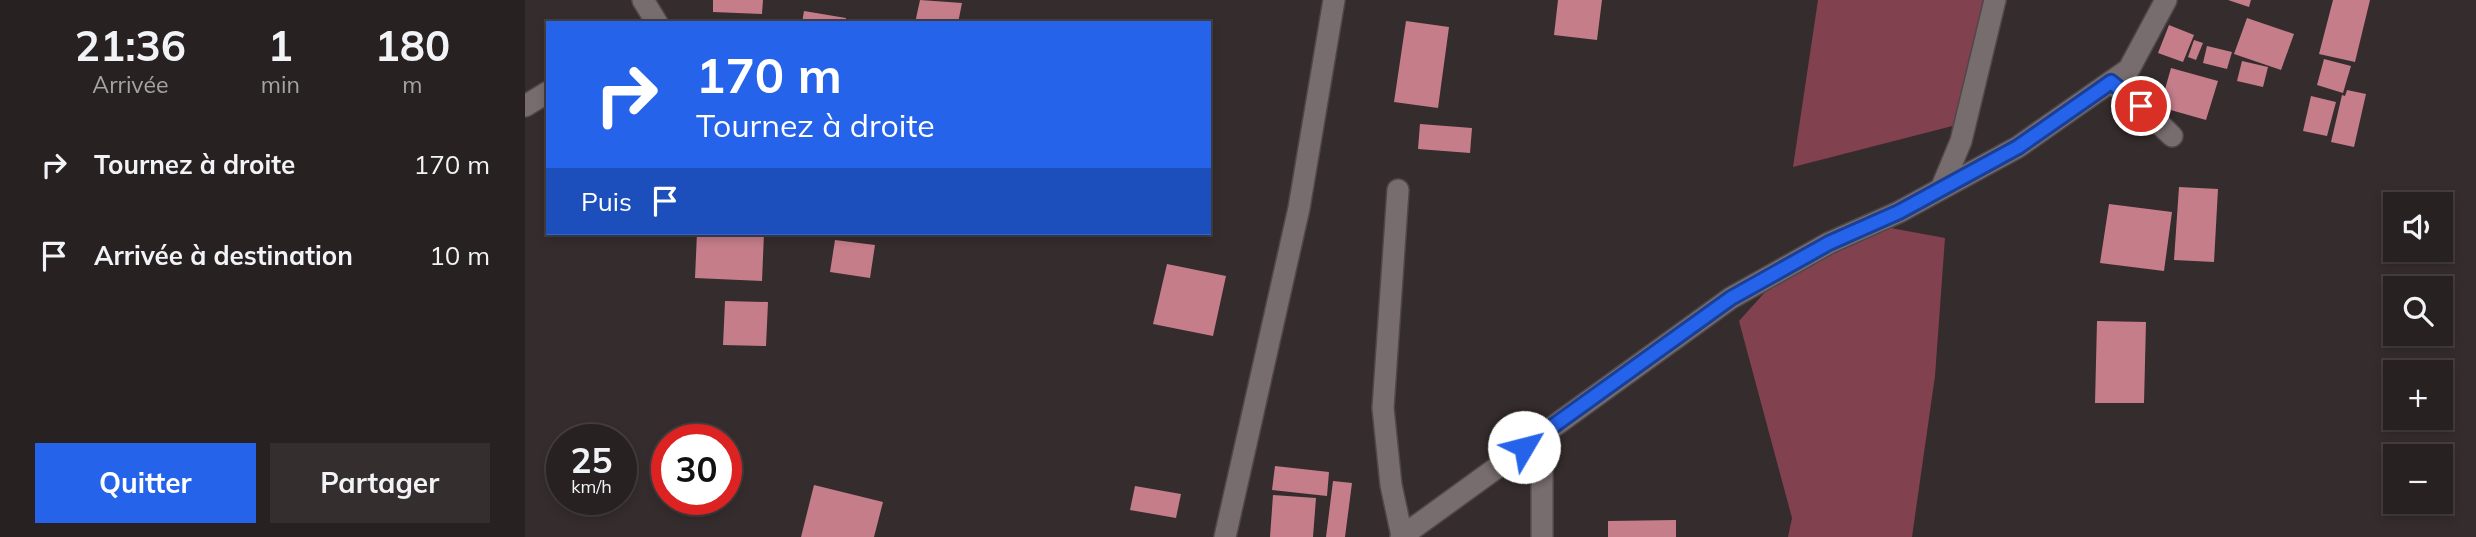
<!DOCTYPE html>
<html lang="fr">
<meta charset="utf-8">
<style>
body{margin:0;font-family:Mulish,sans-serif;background:#342e2f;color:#f1f3f6;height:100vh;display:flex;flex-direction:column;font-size:26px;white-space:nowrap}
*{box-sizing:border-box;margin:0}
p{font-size:23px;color:#a5a3a5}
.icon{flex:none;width:38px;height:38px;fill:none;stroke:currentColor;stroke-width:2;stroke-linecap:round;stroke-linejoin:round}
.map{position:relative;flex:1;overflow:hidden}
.drawer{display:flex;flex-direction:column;background:#282122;width:525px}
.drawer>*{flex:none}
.hud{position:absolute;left:21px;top:21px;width:665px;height:214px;border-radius:0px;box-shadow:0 4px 10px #0003,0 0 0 2px #443e40;background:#2563eb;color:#fff;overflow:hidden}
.buttons{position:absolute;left:1858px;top:192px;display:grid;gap:14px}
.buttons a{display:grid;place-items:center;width:70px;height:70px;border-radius:0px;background:#282122;box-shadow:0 4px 10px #0003,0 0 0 2px #443e40;font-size:35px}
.speed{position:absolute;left:21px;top:424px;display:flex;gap:14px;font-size:35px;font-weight:700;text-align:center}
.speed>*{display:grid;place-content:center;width:91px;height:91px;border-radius:50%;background:#282122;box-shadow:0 4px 10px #0003,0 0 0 2px #443e40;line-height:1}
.speed small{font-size:18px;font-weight:400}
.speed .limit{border:10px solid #d22;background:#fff;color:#111}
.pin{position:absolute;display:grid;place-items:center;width:60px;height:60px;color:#fff;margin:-30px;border:4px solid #fff;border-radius:50%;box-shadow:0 2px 7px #0007}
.me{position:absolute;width:77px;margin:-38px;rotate:53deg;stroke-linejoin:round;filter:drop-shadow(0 0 5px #0008)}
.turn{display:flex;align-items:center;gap:24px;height:147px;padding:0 35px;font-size:32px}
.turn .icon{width:91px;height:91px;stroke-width:2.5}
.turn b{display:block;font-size:49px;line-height:60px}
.then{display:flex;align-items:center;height:66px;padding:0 35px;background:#0003;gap:14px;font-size:26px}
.eta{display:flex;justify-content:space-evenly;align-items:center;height:119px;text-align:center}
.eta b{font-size:42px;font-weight:700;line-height:49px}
.primary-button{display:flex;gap:14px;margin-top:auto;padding:14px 35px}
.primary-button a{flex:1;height:80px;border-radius:0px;background:#2563eb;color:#fff;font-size:28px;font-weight:700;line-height:80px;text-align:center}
.primary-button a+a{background:#342e2f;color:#f1f3f6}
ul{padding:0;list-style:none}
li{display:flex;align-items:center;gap:21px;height:91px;padding:0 35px}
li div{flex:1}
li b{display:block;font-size:26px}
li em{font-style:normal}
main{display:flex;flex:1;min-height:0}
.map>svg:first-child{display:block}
.forest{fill:#82414e}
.building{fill:#c57d8a}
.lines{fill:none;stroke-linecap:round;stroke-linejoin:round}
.street-casing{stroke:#4f4749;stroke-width:24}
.street{stroke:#776c6e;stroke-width:21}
.route-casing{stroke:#184099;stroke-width:18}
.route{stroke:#2563eb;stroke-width:12}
</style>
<main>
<section class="drawer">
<div class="eta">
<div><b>21:36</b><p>Arrivée</p></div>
<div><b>1</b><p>min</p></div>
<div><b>180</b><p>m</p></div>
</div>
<ul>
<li><svg class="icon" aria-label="right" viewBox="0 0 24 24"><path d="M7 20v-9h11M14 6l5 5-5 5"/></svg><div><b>Tournez à droite</b></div><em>170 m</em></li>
<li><svg class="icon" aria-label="arrive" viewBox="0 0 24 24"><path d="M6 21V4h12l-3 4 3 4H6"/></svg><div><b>Arrivée à destination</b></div><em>10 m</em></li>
</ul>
<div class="primary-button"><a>Quitter</a><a>Partager</a></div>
</section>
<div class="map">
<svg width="1951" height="537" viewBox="0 0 1951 537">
<rect width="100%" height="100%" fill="#352c2d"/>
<path class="forest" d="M1293 0H1465L1439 123 1268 167Z
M1344 224 1420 238 1410 376 1387 537H1263L1267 518 1214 321 1278 250Z"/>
<path class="building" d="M188 0H238L237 14 188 12Z
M395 0 437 3 433 23H390Z
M1033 0H1077L1072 40 1029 35Z
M1703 0H1726L1724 7Z
M1808 0H1845L1830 62 1794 54Z
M279 11 321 18V23H277Z
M1722 18 1769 34 1756 70 1709 54Z
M881 21 924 27 913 108 869 102Z
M1644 25 1669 35 1658 62 1633 53Z
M1669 40 1678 43 1671 60 1663 57Z
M1682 46 1707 52 1702 69 1678 63Z
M1799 59 1826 66 1818 93 1792 85Z
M1717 61 1743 67 1738 87 1712 81Z
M1646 68 1693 81 1681 120 1635 107Z
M1822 90 1841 94 1829 147 1806 142 1817 95 1820 96Z
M1786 96 1811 102 1802 136 1778 131Z
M895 124 947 128 945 153 893 149Z
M1654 187 1693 189 1689 262 1649 260Z
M1584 204 1647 212 1639 271 1575 263Z
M172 233H239L237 281 170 278Z
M310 240 350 245 345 278 305 272Z
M642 264 701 276 688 336 628 324Z
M200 301 243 302 241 346 198 345Z
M1572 321 1621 322 1619 403H1570Z
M750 466 804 472 802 496 747 490Z
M808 481 827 483 820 537H801Z
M289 485 358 502 349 537H276Z
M610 486 656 494 651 518 605 510Z
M748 495 791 498 788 537H745Z
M1151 520V537H1083V521Z"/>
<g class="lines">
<g class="street-casing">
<path id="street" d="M118 0 132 23
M1586 82 1616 106 1647 136
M0 106 23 92
M1416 189 1493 147 1604 69 1641 0
M873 190 858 408 866 485 877 536
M1017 433V537
M700 537 774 208 809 0
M876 537 1206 298 1304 243 1374 212 1416 189 1436 141 1470 0"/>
</g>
<use href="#street" class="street"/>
</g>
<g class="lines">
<g class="route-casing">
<path id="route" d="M999 447 1206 298 1304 243 1374 212 1493 147 1586 82 1616 106"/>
</g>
<use href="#route" class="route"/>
</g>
</svg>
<div class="buttons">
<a><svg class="icon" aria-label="sound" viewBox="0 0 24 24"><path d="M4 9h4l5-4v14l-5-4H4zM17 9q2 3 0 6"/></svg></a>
<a><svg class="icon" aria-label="search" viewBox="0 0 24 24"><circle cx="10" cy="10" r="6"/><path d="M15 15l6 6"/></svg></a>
<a>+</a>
<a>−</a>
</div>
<div class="speed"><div>25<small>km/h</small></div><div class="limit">30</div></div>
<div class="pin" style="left:1616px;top:106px;background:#d93025"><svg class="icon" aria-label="arrive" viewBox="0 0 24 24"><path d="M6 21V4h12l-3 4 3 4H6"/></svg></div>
<svg class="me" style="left:999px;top:447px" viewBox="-20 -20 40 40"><circle r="19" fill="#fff"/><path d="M0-13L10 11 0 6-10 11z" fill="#2563eb"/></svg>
<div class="hud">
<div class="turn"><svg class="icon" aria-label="right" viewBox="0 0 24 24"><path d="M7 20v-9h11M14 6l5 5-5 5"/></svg><div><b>170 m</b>Tournez à droite</div></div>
<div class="then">Puis<svg class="icon" aria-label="arrive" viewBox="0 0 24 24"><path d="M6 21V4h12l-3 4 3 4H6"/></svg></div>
</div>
</div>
</main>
